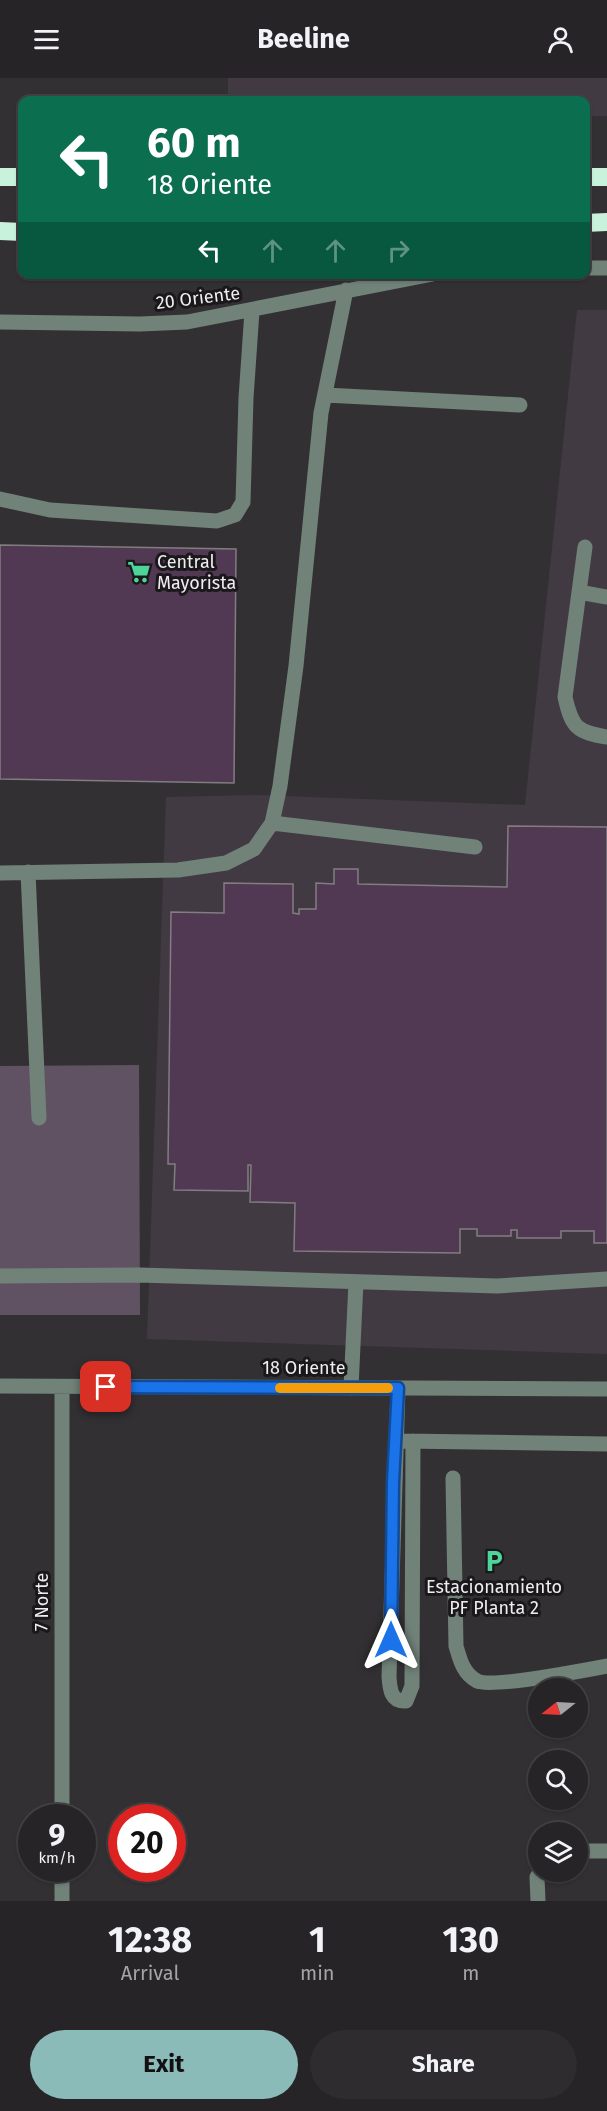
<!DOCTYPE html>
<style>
body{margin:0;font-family:"Fira Sans",sans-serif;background:#2e2c2e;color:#f1f3f6;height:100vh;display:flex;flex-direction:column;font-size:22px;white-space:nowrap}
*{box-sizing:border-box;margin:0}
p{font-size:20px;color:#a4a4a7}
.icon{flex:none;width:33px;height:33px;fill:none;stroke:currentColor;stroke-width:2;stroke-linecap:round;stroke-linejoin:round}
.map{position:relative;height:1823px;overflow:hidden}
.sheet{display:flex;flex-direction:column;background:#262426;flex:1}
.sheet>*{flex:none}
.guide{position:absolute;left:18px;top:18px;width:572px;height:183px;border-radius:12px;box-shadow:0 2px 4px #0004,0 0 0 2px #424143;background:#0b6e4f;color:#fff;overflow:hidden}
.needle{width:39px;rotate:252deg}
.tools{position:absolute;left:528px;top:1600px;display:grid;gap:12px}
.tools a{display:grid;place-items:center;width:60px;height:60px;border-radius:50%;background:#262426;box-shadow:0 2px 4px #0004,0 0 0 2px #424143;font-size:30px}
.speed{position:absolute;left:18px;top:1726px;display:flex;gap:12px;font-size:30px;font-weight:700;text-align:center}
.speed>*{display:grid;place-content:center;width:78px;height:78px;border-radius:50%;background:#262426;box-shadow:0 2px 4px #0004,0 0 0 2px #424143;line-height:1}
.speed small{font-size:15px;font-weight:400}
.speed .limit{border:9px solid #d22;background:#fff;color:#111}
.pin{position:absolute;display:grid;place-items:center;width:51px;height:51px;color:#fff;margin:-26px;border-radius:12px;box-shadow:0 3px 9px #0006}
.me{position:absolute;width:66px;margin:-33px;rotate:0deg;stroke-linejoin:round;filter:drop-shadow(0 0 4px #0008)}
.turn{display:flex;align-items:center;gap:21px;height:126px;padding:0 30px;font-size:27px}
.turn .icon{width:78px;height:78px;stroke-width:2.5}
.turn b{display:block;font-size:42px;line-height:51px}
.lanes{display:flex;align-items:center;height:57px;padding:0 30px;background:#0003;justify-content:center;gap:30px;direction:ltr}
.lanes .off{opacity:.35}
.eta{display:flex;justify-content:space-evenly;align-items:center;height:102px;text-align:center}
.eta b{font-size:36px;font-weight:700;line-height:42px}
.action{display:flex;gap:12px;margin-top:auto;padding:12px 30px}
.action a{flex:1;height:69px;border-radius:36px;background:#8bbbb9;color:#111;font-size:24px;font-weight:700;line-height:69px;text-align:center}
.action a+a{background:#2e2c2e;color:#f1f3f6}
header{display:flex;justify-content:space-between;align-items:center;height:78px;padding:0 30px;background:#262426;font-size:27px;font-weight:700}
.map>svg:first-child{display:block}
.built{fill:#413a42}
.green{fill:#615263}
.building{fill:#513953;stroke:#817d81;stroke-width:1.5}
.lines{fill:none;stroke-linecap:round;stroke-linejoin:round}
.minor{stroke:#718279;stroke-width:15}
.highway{stroke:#c9f2dc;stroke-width:18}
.route-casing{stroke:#114b97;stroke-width:15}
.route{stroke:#1a73e8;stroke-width:10}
.slow{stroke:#f59e0b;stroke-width:10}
.labels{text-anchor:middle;stroke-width:6;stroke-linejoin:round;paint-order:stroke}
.street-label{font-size:18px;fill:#efedef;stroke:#1a181a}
.poi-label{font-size:18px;fill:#efedef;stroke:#1a181a;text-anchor:start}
</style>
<header><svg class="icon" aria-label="menu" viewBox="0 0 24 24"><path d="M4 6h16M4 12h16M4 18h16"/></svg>Beeline<svg class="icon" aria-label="person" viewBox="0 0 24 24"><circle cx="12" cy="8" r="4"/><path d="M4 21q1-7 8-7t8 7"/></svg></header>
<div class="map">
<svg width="607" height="1823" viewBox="0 0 607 1823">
<rect width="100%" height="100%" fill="#333033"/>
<path class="built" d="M228 0H607V38H585V22H228Z
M577 232H607V1276L147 1261 166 719 257 717 525 727Z"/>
<path class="green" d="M139 987 140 1237H0V988Z"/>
<path class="building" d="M0 467 236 471 234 705 0 701Z
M508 748 607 749V1165H594V1153H561V1160H517V1152H511V1158H477V1151H460V1175L294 1173 295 1125 250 1124 251 1087H248V1113L174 1112 175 1086H168L171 834 224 835V805L293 806V835L299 836V831H316V805L334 806V791H358V806L507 809Z"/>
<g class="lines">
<path class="minor" d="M585 190H607
M0 244 140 246 187 244 433 196
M325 317 520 327
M0 421 50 432 217 443 235 437 243 424 246 320 252 233
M585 469 565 619C572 650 577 654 607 659
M579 514 607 519
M272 745 475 769
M28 794 39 1040
M0 795 178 792 226 785 254 771 272 745 280 708 296 588 321 335 346 212
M0 1198 139 1197 497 1208 607 1201
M0 1308 607 1311
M351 1310 356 1204
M398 1310 389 1599C390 1612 391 1624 406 1623L412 1608 413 1363
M403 1363 607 1366
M453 1400 456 1568C460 1582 463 1595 477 1603 492 1610 586 1592 607 1588
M62 1740V1309
M578 1773H607
M62 1823V1791
M538 1823 537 1799 540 1794"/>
<path class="highway" d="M0 99H22
M585 99H607
M585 145 607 144
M0 153 22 154"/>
</g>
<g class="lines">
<g class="route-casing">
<path id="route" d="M106 1309 398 1310 393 1404 391 1562"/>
</g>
<use href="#route" class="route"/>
<path class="slow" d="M280 1310H388"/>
</g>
<defs>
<g id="supermarket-bare" transform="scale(1.8)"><path d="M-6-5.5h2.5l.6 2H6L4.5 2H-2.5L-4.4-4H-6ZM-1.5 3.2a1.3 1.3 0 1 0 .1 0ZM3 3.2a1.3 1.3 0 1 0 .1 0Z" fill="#4ed39a" stroke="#1a181a" stroke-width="2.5" paint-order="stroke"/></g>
<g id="parking-bare" transform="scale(1.8)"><path d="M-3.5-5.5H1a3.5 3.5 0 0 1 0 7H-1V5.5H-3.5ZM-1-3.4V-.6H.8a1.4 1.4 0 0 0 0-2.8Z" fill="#4ed39a" stroke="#1a181a" stroke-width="2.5" paint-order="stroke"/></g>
</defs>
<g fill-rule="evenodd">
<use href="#supermarket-bare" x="139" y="494"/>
<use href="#parking-bare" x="494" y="1483"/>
</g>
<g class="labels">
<g class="street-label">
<text transform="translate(198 220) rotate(-7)" y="6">20 Oriente</text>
<text x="304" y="1296">18 Oriente</text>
<text transform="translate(42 1524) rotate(-90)" y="6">7 Norte</text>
</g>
<g class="poi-label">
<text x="157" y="490">Central<tspan x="157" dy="21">Mayorista</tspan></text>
<text x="494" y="1515" text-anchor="middle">Estacionamiento<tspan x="494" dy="21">PF Planta 2</tspan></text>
</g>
</g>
</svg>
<div class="tools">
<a><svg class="needle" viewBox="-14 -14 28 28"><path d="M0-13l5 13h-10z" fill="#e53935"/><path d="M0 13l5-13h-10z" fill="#a4a4a7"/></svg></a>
<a><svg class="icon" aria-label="search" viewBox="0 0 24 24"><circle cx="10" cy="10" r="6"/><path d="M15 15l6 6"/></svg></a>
<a><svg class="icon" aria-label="layers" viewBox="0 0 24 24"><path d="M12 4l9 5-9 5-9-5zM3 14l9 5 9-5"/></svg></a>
</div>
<div class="speed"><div>9<small>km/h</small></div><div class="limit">20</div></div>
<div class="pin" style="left:106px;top:1309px;background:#d93025"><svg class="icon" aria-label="arrive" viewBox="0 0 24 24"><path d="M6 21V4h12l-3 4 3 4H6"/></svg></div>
<svg class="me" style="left:391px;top:1562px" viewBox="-20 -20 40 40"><path d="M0-17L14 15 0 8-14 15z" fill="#1a73e8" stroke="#fff" stroke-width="4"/></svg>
<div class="guide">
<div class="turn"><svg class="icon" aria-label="left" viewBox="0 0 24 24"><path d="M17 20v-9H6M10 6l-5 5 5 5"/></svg><div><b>60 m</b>18 Oriente</div></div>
<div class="lanes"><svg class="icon" aria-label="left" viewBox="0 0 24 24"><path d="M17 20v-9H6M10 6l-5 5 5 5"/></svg><svg class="icon off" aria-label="ahead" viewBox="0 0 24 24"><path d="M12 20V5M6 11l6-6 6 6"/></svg><svg class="icon off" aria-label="ahead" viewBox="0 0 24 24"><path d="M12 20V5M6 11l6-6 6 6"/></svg><svg class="icon off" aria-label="right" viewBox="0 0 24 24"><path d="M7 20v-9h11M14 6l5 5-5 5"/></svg></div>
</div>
</div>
<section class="sheet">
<div class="eta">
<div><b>12:38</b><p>Arrival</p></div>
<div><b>1</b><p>min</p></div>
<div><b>130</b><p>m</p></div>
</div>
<div class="action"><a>Exit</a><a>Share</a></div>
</section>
